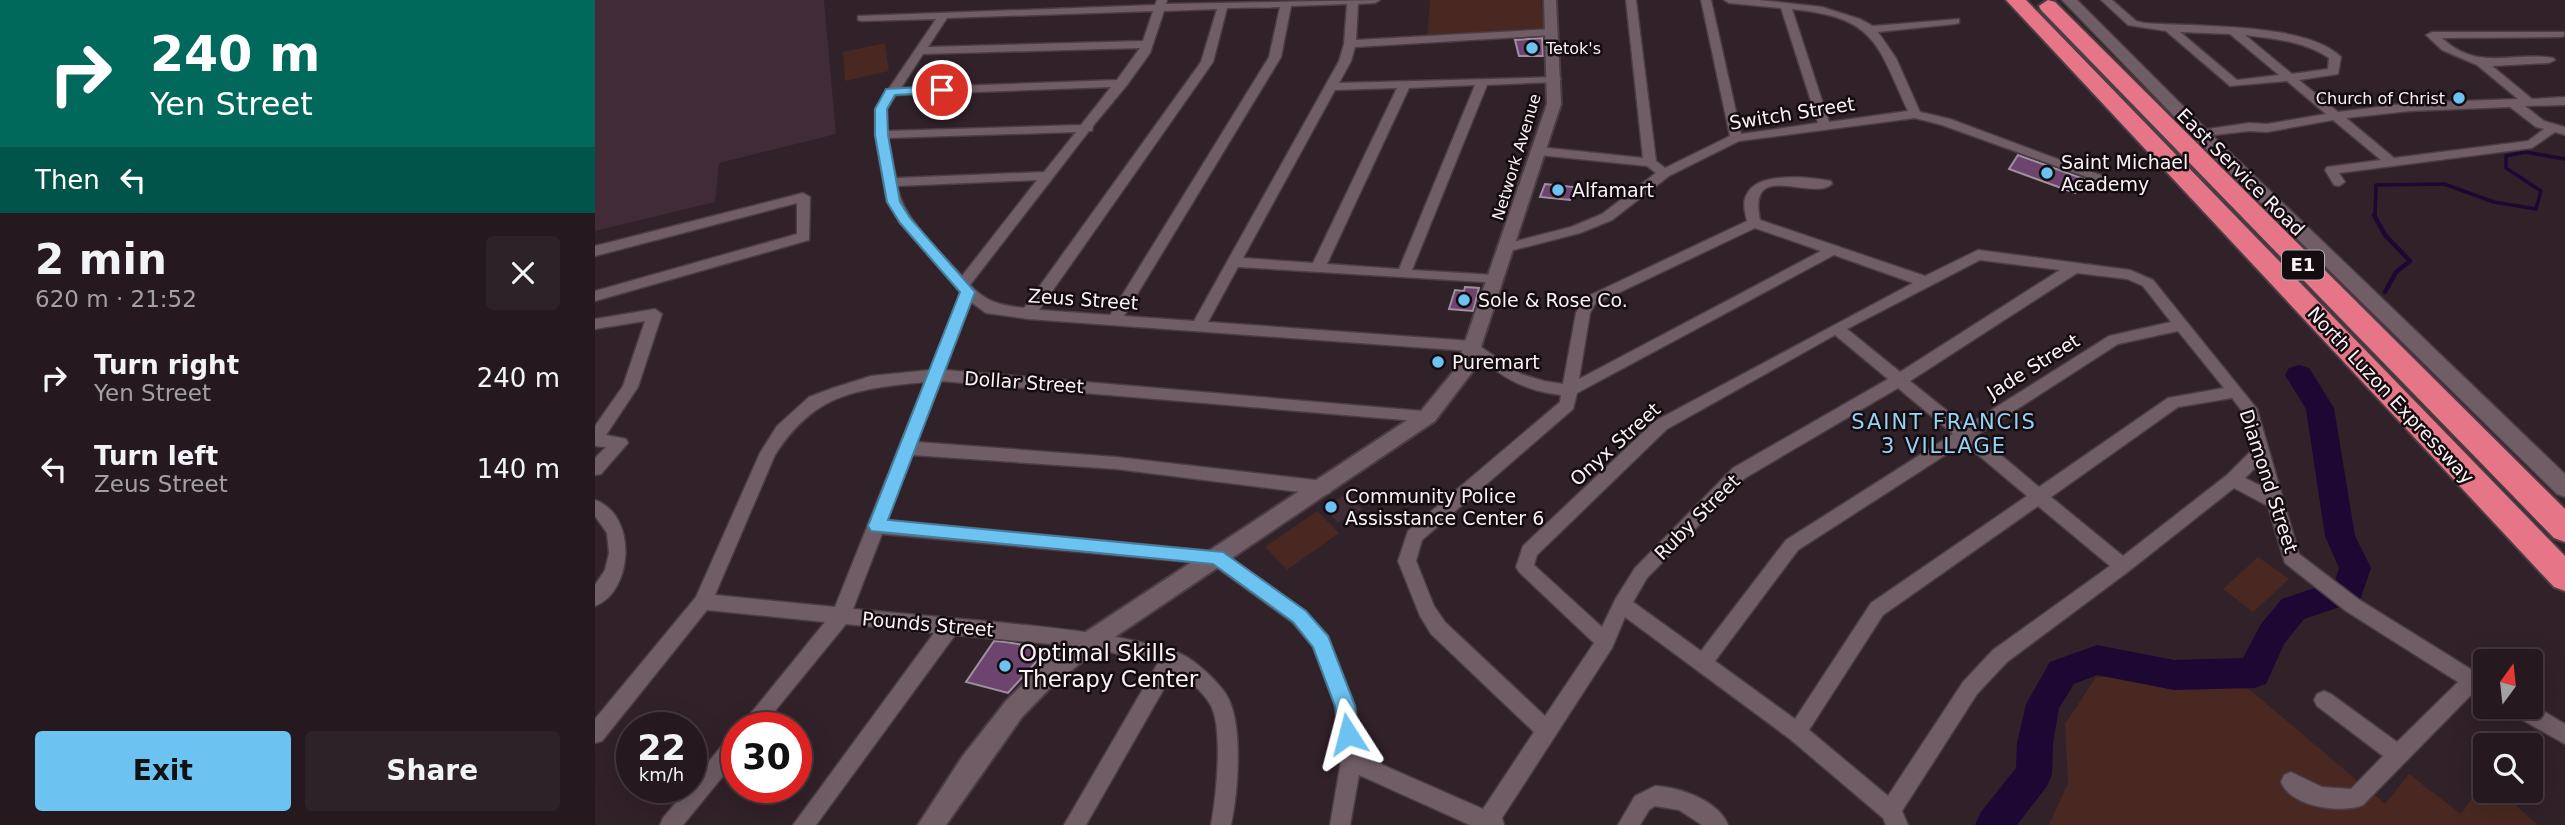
<!DOCTYPE html>
<meta charset="utf-8">
<style>
body{margin:0;font-family:"DejaVu Sans",sans-serif;background:#2d2228;color:#f1f3f6;height:100vh;display:flex;flex-direction:column;font-size:26px;white-space:nowrap}
*{box-sizing:border-box;margin:0}
p{font-size:23px;color:#a3a0a4}
.icon{flex:none;width:38px;height:38px;fill:none;stroke:currentColor;stroke-width:2;stroke-linecap:round;stroke-linejoin:round}
.map{position:relative;flex:1;overflow:hidden}
.panel{display:flex;flex-direction:column;background:#25191f;width:595px}
.panel>*{flex:none}
.guide{background:#00695c;color:#fff;overflow:hidden}
.needle{width:46px;rotate:15deg}
.fabs{position:absolute;left:1878px;top:649px;display:grid;gap:14px}
.fabs a{display:grid;place-items:center;width:70px;height:70px;border-radius:7px;background:#25191f;box-shadow:0 7px 28px #0002,0 0 0 2px #42383d;font-size:35px}
.speed{position:absolute;left:21px;top:712px;display:flex;gap:14px;font-size:35px;font-weight:700;text-align:center}
.speed>*{display:grid;place-content:center;width:91px;height:91px;border-radius:50%;background:#25191f;box-shadow:0 7px 28px #0002,0 0 0 2px #42383d;line-height:1}
.speed small{font-size:18px;font-weight:400}
.speed .limit{border:10px solid #d22;background:#fff;color:#111}
.pin{position:absolute;display:grid;place-items:center;width:60px;height:60px;color:#fff;margin:-30px;border:4px solid #fff;border-radius:50%;box-shadow:0 2px 7px #0007}
.me{position:absolute;width:77px;margin:-38px;rotate:351deg;stroke-linejoin:round;filter:drop-shadow(0 0 5px #0008)}
.turn{display:flex;align-items:center;gap:24px;height:147px;padding:0 35px;font-size:32px}
.turn .icon{width:91px;height:91px;stroke-width:2.5}
.turn b{display:block;font-size:49px;line-height:60px}
.then{display:flex;align-items:center;height:66px;padding:0 35px;background:#0003;gap:14px;font-size:26px}
.round{display:grid;place-items:center;flex:none;width:74px;height:74px;border-radius:7px;background:#2d2228}
.head{display:flex;align-items:center;justify-content:space-between;height:119px;padding:0 35px}
h1{font-size:42px;font-weight:700;line-height:52px}
.primary-button{display:flex;gap:14px;margin-top:auto;padding:14px 35px}
.primary-button a{flex:1;height:80px;border-radius:7px;background:#6cc3f2;color:#111;font-size:28px;font-weight:700;line-height:80px;text-align:center}
.primary-button a+a{background:#2d2228;color:#f1f3f6}
ul{padding:0;list-style:none}
li{display:flex;align-items:center;gap:21px;height:91px;padding:0 35px}
li div{flex:1}
li b{display:block;font-size:26px}
li em{font-style:normal}
main{display:flex;flex:1;min-height:0}
.map>svg:first-child{display:block}
.built{fill:#412b36}
.green{fill:#492821}
.lines{fill:none;stroke-linecap:round;stroke-linejoin:round}
.stream-far1{stroke:#1d0733;stroke-width:3.5}
.stream{stroke:#1d0733;stroke-width:4.5}
.river{fill:#1d0733;fill-rule:evenodd}
.building{fill:#6c446e;stroke:#9e909f;stroke-width:2}
.minor-casing{stroke:#4a3d43;stroke-width:3}
.tertiary-casing{stroke:#4a3d43;stroke-width:4}
.secondary-casing{stroke:#4a3d43;stroke-width:3}
.motorway-casing{stroke:#4a3d43;stroke-width:4}
.minor{fill:#705d66;fill-rule:evenodd}
.tertiary{fill:#705d66;fill-rule:evenodd}
.secondary{fill:#705d66;fill-rule:evenodd}
.motorway{fill:#e77588;fill-rule:evenodd}
.route{fill:#6cc3f2;stroke:#467f9d;stroke-width:2}
.poi-dot{fill:#6cc3f2;stroke:#140d10;stroke-width:2.5}
.labels{text-anchor:middle;stroke-width:5;stroke-linejoin:round;paint-order:stroke}
.far-poi-label{font-size:16px;fill:#fcf1f6;stroke:#140d10;text-anchor:start}
.far-street-label{font-size:16px;fill:#fcf1f6;stroke:#140d10}
.shield{fill:#140d10;stroke:#b6adb1;stroke-width:2}
.shield-label{font-size:18px;font-weight:bold;fill:#fcf1f6}
.street-label{font-size:19px;fill:#fcf1f6;stroke:#140d10}
.poi-label{font-size:19px;fill:#fcf1f6;stroke:#140d10;text-anchor:start}
.neighbourhood-label{font-size:21px;letter-spacing:2px;fill:#95d2f6;stroke:#140d10}
.near-poi-label{font-size:23px;fill:#fcf1f6;stroke:#140d10;text-anchor:start}
</style>
<main>
<section class="panel">
<div class="guide">
<div class="turn"><svg class="icon" aria-label="right" viewBox="0 0 24 24"><path d="M7 20v-9h11M14 6l5 5-5 5"/></svg><div><b>240 m</b>Yen Street</div></div>
<div class="then">Then<svg class="icon" aria-label="left" viewBox="0 0 24 24"><path d="M17 20v-9H6M10 6l-5 5 5 5"/></svg></div>
</div>
<div class="head"><div><h1>2 min</h1><p>620 m · 21:52</p></div><a class="round"><svg class="icon" aria-label="close" viewBox="0 0 24 24"><path d="M6 6l12 12M18 6L6 18"/></svg></a></div>
<ul>
<li><svg class="icon" aria-label="right" viewBox="0 0 24 24"><path d="M7 20v-9h11M14 6l5 5-5 5"/></svg><div><b>Turn right</b><p>Yen Street</p></div><em>240 m</em></li>
<li><svg class="icon" aria-label="left" viewBox="0 0 24 24"><path d="M17 20v-9H6M10 6l-5 5 5 5"/></svg><div><b>Turn left</b><p>Zeus Street</p></div><em>140 m</em></li>
</ul>
<div class="primary-button"><a>Exit</a><a>Share</a></div>
</section>
<div class="map">
<svg width="1970" height="825" viewBox="0 0 1970 825">
<rect width="100%" height="100%" fill="#312129"/>
<path class="built" d="M0 0H229L241 134 124 163 120 202 0 231Z
M753 493 767 509 743 523 729 507Z"/>
<path class="green" d="M835 0H946L949 30 832 38Z
M290 43 294 71 250 81 248 52Z
M722 511 744 533 692 570 670 547Z
M1663 557 1694 579 1658 612 1628 589Z
M1547 675 1654 689 1790 804 1814 774 1866 814 1890 779V791H1905L1943 825H1454L1473 783 1470 724 1501 677Z"/>
<g class="lines">
<path class="stream-far1" d="M1780 216 1781 185 1849 184 1899 202 1941 209 1946 191 1911 168V156L1930 152 1970 159"/>
<path class="stream" d="M1779 215 1790 235 1815 261 1801 272 1790 292"/>
<path class="river" d="M1704 365 1714 368 1739 408 1760 536 1776 568 1765 600 1709 619 1689 644 1671 684 1659 688 1579 690 1502 675 1479 684 1464 708 1458 743 1457 774 1452 786 1422 825H1380L1386 812 1421 768 1422 743 1431 704 1455 662 1502 645 1579 660 1648 658 1666 624 1687 599 1740 581 1744 568 1730 536 1711 409 1690 375 1694 368Z"/>
</g>
<path class="building" d="M947 38 948 56H924L920 40Z
M1423 155 1489 179 1480 193 1414 169Z
M950 184 979 187 975 200 945 197Z
M870 287 884 288 878 311 854 309 860 290 869 291Z
M399 641 411 642 453 649 413 693 371 682Z"/>
<g class="lines">
<g class="minor-casing">
<path id="minor" d="M562 0H572L571 4 785 0 780 3 763 4 761 40 958 29 963 32 958 35 760 47 756 61 744 83 964 77 966 79 960 82 892 85 817 270 900 275 907 280 905 283 643 267 613 322 877 341 926 374 949 381 968 384 981 313 989 298 1152 221C1150 212 1147 202 1152 194 1163 171 1215 177 1236 181L1237 184C1216 202 1152 158 1165 220L1330 276 1383 250 1535 270 1558 280 1662 409 1704 554 1763 599 1890 678V697L1879 692 1768 805C1746 814 1696 807 1686 782L1689 775 1696 772 1727 787 1756 789 1788 756 1722 706 1719 700 1722 694 1729 691 1736 694 1802 742 1863 682 1751 611 1690 563 1673 506 1639 488 1534 571 1412 662 1382 694 1307 811 1313 825H1291L1288 818 1195 739 1030 617 1017 648 907 818 909 825H875L764 775 755 825H735L746 761 740 706 718 647 698 623 617 564 287 534 258 609C310 614 360 618 411 623 468 629 524 634 579 651 596 656 620 678 631 694 649 723 643 792 636 825H616C621 798 629 727 615 704 606 689 593 680 579 671L491 825H469L563 663 497 648 360 635 221 825H198L339 633 251 624 166 728H144L230 622 112 610 7 741 0 743V719L101 597 165 453 182 426 214 397 238 388 276 376 335 370 366 293 305 223 292 202 280 135V109L341 19 267 21 263 20V16L560 5ZM752 4 749 44 744 61 599 321 529 316 686 57 696 6ZM685 7 674 57 515 315 444 310 618 62 632 8ZM622 9 606 62 429 308C405 305 393 303 375 285L494 131H497L498 126 532 85 555 53 569 11ZM558 11 548 41 333 47 352 18ZM545 48 522 80 306 88 328 54ZM880 85 804 269 732 264 814 88ZM516 87 486 125 292 131V109L301 95ZM802 88 718 263 648 258 740 90ZM481 132 449 172 301 178 293 138ZM442 180 367 276C343 249 310 222 302 186ZM1160 228 1226 251 984 379 995 313 1000 304ZM1239 255 1318 283 1060 421 928 546 921 567 924 572 999 643 950 716 850 622 839 606 821 561 827 540 978 409 982 393ZM1385 260 1465 270 1305 372 1252 329ZM1482 273 1532 279 1548 286 1576 322 1514 336 1371 426 1315 381ZM376 302 391 313 433 319 874 351C906 375 924 390 966 395L965 402 813 531 803 561 825 616 836 634 939 732 888 809 765 755 760 706 733 636 710 611 627 552 292 520 317 455 521 469 729 495 735 493 737 488 735 483 729 481 521 457 322 442 346 381 833 422 839 420 841 416 839 412 350 370ZM1583 331 1629 388 1573 398 1444 487 1382 435 1523 344ZM1240 335 1293 379 1138 468 1040 568 1021 598 1007 627 939 565 942 555 1072 429ZM330 382 240 607 120 595 180 455C220 393 261 389 330 382ZM1303 388 1358 434 1191 540 1106 651 1038 602 1052 578 1150 478ZM1637 398 1647 411 1657 450 1632 475 1528 556 1456 497 1583 407ZM1369 443 1432 496 1276 603 1200 719 1120 661 1203 550ZM1662 466 1668 487 1650 478ZM1443 506 1515 566 1398 650 1368 682 1293 796 1214 730 1288 615Z
M1031 0H1041L1061 161 1070 168 1135 136 1106 0H1116L1146 134 1223 123 1186 8 1134 3 1129 0H1164L1227 7 1265 19 1278 26 1364 19V23L1360 24 1283 32 1301 58 1325 112 1355 119 1511 177 1510 180H1500L1347 125 1320 118 1144 141 1074 176 1017 220 985 233 911 252 906 251 904 248 906 245 976 227 1007 214 1061 173 1052 166 944 155 938 151 944 147 1048 158ZM1197 9C1281 18 1281 42 1313 111L1234 122Z
M1506 0H1517L1541 21 1549 23C1598 27 1711 22 1746 57L1743 74 1704 80 1743 112 1815 103 1923 99 1882 65 1847 50 1831 35 1837 32H1969V36L1965 37 1847 38C1883 72 1917 51 1958 58L1960 60 1954 63 1897 66 1937 99 1970 97V105L1930 106 1949 121 1970 127V135L1960 132 1937 148 1744 173 1750 182 1744 186 1739 185 1730 170 1732 167 1786 160 1738 120 1672 132 1654 131 1602 137 1600 134 1606 130 1654 123 1672 124 1731 114 1692 81 1635 86 1571 31 1533 25ZM1585 32 1635 34 1684 75 1642 80ZM1650 35C1680 39 1709 41 1734 58L1733 69 1697 74ZM1915 107 1941 127 1949 129 1933 141 1799 158 1751 118 1815 111Z
M208 193 215 197 214 240 0 301V291L202 234V203L0 256V246Z
M60 309 67 314 43 387 11 435 31 439 33 443 6 474 0 475V458L11 447 0 446V426L28 386 50 321 0 329V319Z
M0 500C43 515 38 592 0 606V585L10 570 14 553 12 533 0 516Z
M1936 704 1970 724V744L1915 713 1912 707H1936Z
M142 734V759L88 825H65L68 818 93 788H96V783L135 736Z
M1060 786C1085 787 1124 801 1133 825H1107L1084 810 1060 806 1054 810 1045 825H1023L1040 796Z"/>
</g>
<g class="tertiary-casing">
<path id="tertiary" d="M949 0H961L966 104 878 371 840 421 505 647 454 689 427 717 351 825H323L367 757 411 701 438 674 489 633 826 411 861 368 952 104Z"/>
</g>
<g class="secondary-casing">
<path id="secondary" d="M1467 0H1482L1621 139 1970 474V497L1962 494 1609 147Z"/>
</g>
<g class="motorway-casing">
<path id="motorway" d="M1411 0H1431L1970 556V591L1959 587Z
M1453 0 1460 2 1970 509V542L1959 538 1446 10 1444 6Z"/>
</g>
<use href="#minor" class="minor"/>
<use href="#tertiary" class="tertiary"/>
<use href="#secondary" class="secondary"/>
<use href="#motorway" class="motorway"/>
</g>
<path class="route" d="M347 86 353 90 351 92 300 95 292 109 293 135 305 202 315 218 380 292 293 520 628 552 711 611 733 636 760 706 763 734 760 740 753 743 746 740 740 706 718 647 698 622 618 564 276 531 273 526 365 292 305 223 292 202 280 135V109L291 89Z"/>
<g class="poi-dot">
<circle cx="937" cy="48" r="7"/>
<circle cx="1864" cy="98" r="7"/>
<circle cx="1452" cy="173" r="7"/>
<circle cx="963" cy="190" r="7"/>
<circle cx="869" cy="300" r="7"/>
<circle cx="843" cy="362" r="7"/>
<circle cx="736" cy="507" r="7"/>
<circle cx="410" cy="666" r="7"/>
</g>
<g class="labels">
<g class="far-poi-label">
<text x="951" y="54">Tetok's</text>
<text x="1850" y="104" text-anchor="end">Church of Christ</text>
</g>
<g class="far-street-label">
<text transform="translate(921 157) rotate(-73)" y="6">Network Avenue</text>
</g>
<rect class="shield" x="1687" y="250.5" width="42" height="29" rx="5"/>
<g class="shield-label">
<text x="1708" y="271">E1</text>
</g>
<g class="street-label">
<text transform="translate(1197 113) rotate(-9)" y="7">Switch Street</text>
<text transform="translate(1646 172) rotate(45)" y="7">East Service Road</text>
<text transform="translate(488 299) rotate(4)" y="7">Zeus Street</text>
<text transform="translate(1438 366) rotate(-32)" y="7">Jade Street</text>
<text transform="translate(429 382) rotate(4)" y="7">Dollar Street</text>
<text transform="translate(1796 395) rotate(47)" y="7">North Luzon Expressway</text>
<text transform="translate(1020 444) rotate(-42)" y="7">Onyx Street</text>
<text transform="translate(1674 481) rotate(72)" y="7">Diamond Street</text>
<text transform="translate(1102 517) rotate(-45)" y="7">Ruby Street</text>
<text transform="translate(333 624) rotate(5)" y="7">Pounds Street</text>
</g>
<g class="poi-label">
<text x="1466" y="169">Saint Michael<tspan x="1466" dy="22">Academy</tspan></text>
<text x="977" y="197">Alfamart</text>
<text x="883" y="307">Sole &amp; Rose Co.</text>
<text x="857" y="369">Puremart</text>
<text x="750" y="503">Community Police<tspan x="750" dy="22">Assisstance Center 6</tspan></text>
</g>
<g class="neighbourhood-label">
<text x="1349" y="429">SAINT FRANCIS<tspan x="1349" dy="24">3 VILLAGE</tspan></text>
</g>
<g class="near-poi-label">
<text x="424" y="661">Optimal Skills<tspan x="424" dy="26">Therapy Center</tspan></text>
</g>
</g>
</svg>
<div class="fabs">
<a><svg class="needle" viewBox="-14 -14 28 28"><path d="M0-13l5 13h-10z" fill="#e53935"/><path d="M0 13l5-13h-10z" fill="#a3a0a4"/></svg></a>
<a><svg class="icon" aria-label="search" viewBox="0 0 24 24"><circle cx="10" cy="10" r="6"/><path d="M15 15l6 6"/></svg></a>
</div>
<div class="speed"><div>22<small>km/h</small></div><div class="limit">30</div></div>
<div class="pin" style="left:347px;top:90px;background:#d93025"><svg class="icon" aria-label="arrive" viewBox="0 0 24 24"><path d="M6 21V4h12l-3 4 3 4H6"/></svg></div>
<svg class="me" style="left:753px;top:734px" viewBox="-20 -20 40 40"><path d="M0-17L14 15 0 8-14 15z" fill="#6cc3f2" stroke="#fff" stroke-width="4"/></svg>
</div>
</main>
